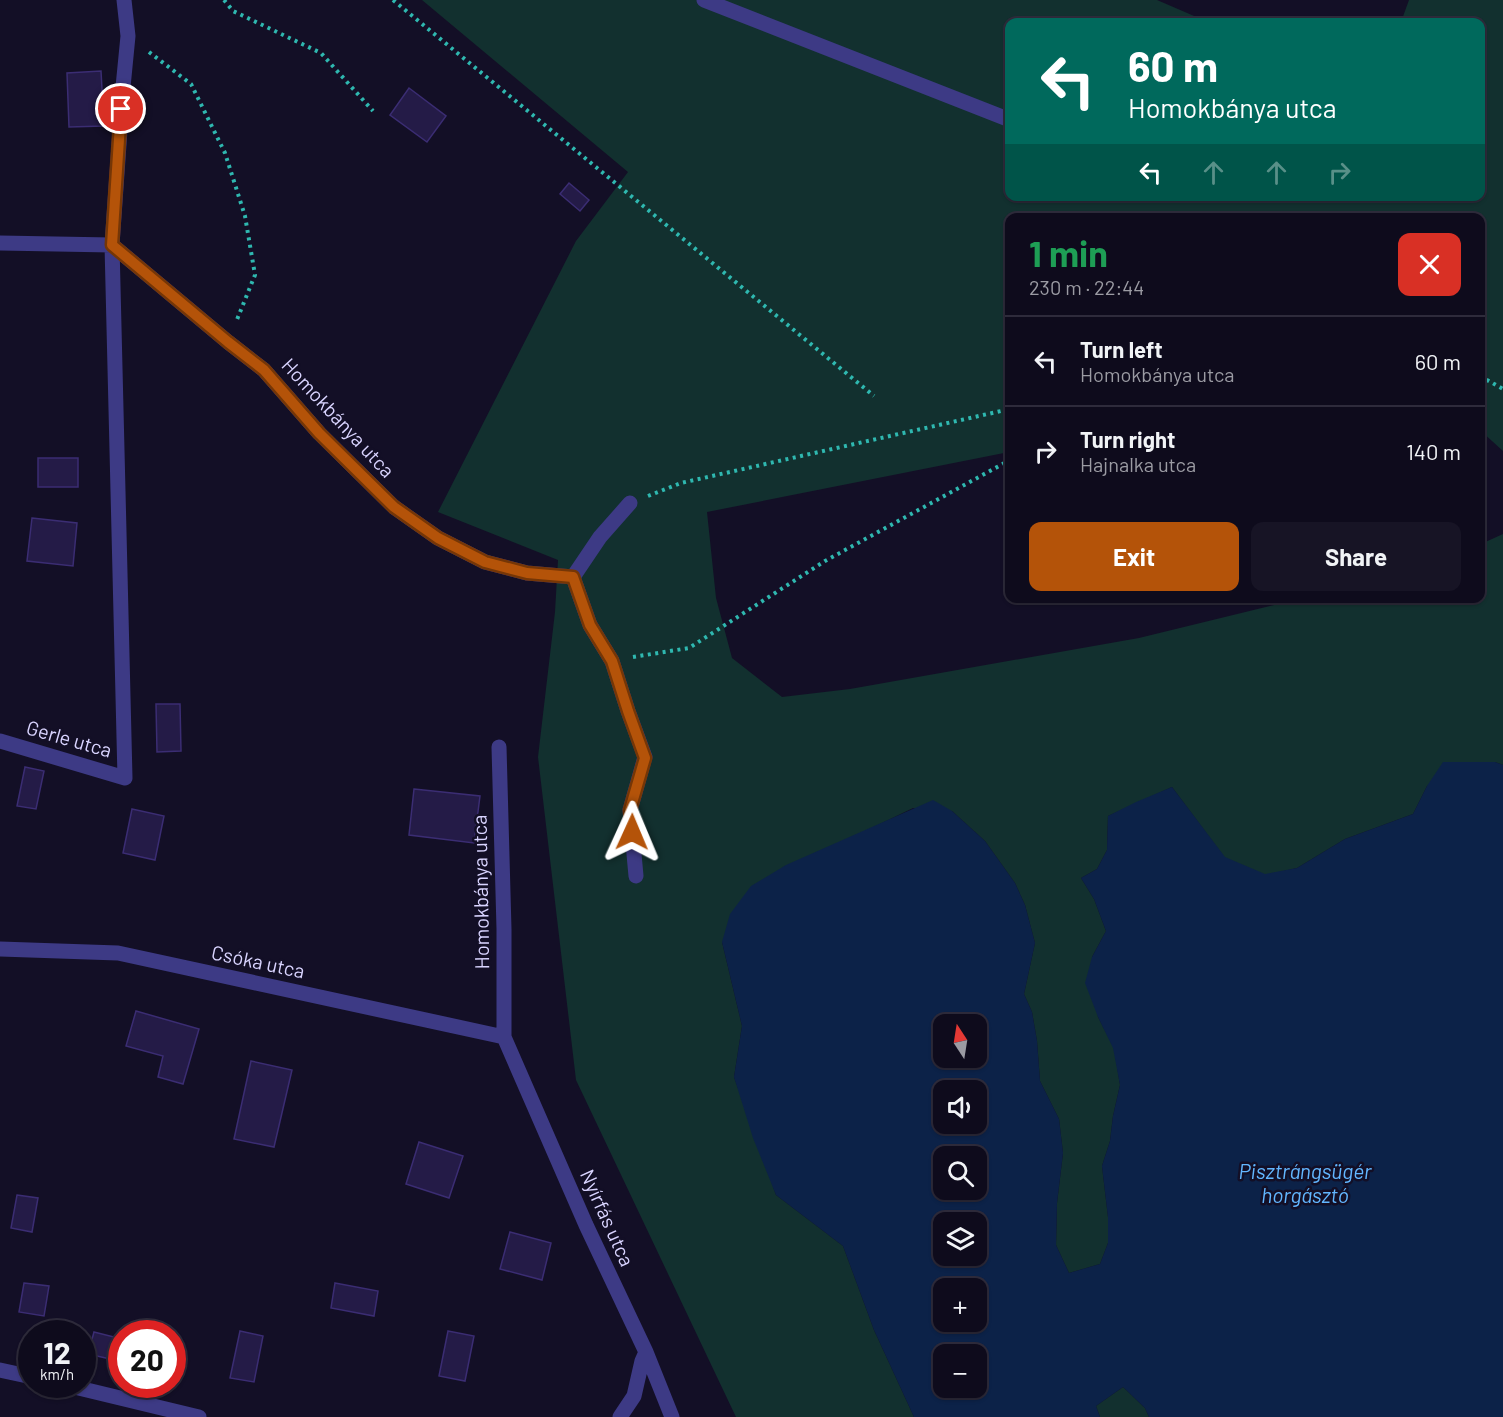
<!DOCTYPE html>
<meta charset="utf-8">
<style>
body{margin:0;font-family:Barlow,sans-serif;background:#171425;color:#f1f3f6;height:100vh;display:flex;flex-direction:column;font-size:22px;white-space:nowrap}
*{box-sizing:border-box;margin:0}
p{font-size:20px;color:#9b9ba3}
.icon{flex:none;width:33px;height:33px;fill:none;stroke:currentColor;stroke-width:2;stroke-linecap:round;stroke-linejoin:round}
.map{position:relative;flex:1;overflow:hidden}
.side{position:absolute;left:1005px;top:213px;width:480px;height:390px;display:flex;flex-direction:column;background:#0e0b1c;border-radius:12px;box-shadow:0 2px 4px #0004,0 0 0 2px #2e2b3b}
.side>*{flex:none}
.banner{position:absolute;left:1005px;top:18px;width:480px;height:183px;border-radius:12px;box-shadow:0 2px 4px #0004,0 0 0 2px #2e2b3b;background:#00695c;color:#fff;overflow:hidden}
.needle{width:39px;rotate:348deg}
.fabs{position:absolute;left:933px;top:1014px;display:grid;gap:12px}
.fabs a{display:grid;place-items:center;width:54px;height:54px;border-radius:12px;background:#0e0b1c;box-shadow:0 2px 4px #0004,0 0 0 2px #2e2b3b;font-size:30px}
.speed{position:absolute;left:18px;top:1320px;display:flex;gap:12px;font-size:30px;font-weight:700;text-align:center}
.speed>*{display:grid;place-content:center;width:78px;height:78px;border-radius:50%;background:#0e0b1c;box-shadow:0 2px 4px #0004,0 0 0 2px #2e2b3b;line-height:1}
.speed small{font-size:15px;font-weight:400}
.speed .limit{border:9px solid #d22;background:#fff;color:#111}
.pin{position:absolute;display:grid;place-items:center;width:51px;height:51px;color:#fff;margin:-26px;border:3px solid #fff;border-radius:50%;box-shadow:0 2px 6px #0007}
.me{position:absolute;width:66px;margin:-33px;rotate:1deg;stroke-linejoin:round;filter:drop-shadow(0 0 4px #0008)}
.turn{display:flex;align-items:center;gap:21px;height:126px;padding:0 24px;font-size:27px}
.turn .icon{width:78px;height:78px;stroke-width:2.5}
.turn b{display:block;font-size:42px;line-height:51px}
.lanes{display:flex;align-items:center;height:57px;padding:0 24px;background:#0003;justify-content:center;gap:30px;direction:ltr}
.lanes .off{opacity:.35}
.round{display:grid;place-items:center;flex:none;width:63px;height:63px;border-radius:12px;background:#171425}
.overview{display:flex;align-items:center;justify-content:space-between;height:102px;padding:0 24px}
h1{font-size:36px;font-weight:700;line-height:45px;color:#1e9e55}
.button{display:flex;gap:12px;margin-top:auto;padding:12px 24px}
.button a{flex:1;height:69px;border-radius:12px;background:#b45309;color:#fff;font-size:24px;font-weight:700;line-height:69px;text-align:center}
.button a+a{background:#171425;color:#f1f3f6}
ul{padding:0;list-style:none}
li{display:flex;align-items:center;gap:18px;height:90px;padding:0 24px;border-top:2px solid #2e2b3b}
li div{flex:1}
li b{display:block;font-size:22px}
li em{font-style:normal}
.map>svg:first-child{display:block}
.green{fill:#12302f}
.water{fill:#0c2248;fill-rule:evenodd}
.building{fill:#241b47;stroke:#3b2d73;stroke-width:1.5}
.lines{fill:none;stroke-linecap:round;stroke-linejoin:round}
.path{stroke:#2fb8b0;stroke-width:4;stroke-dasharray:3 4.5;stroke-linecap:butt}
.lane{stroke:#3d3a85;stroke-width:15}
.street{stroke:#3d3a85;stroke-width:15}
.route-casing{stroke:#753606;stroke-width:15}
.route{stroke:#b45309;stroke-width:10}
.labels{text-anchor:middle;stroke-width:5;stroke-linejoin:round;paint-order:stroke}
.street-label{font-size:20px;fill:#d9d4ff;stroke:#130f26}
.water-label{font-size:21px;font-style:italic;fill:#62b6ff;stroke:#130f26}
</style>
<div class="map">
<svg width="1503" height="1417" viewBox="0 0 1503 1417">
<rect width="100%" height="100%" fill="#130f26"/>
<path class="green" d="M422 0H1157L1208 22H1010V196H1480V22H1401L1409 0H1503V451L1481 431 1480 218H1010L1009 452 707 512 716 598 732 658 782 697 850 689 1139 638 1299 599 1480 598 1481 544 1503 534V765L1495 762 1427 786 1413 814 1345 839 1297 868 1265 875 1225 858 1172 787 1108 816 1107 850 1097 869 1081 878 1094 899 1106 931 1092 957 1098 1017 1114 1048 1120 1085 1113 1116 1110 1141 1102 1166 1108 1217V1243L1100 1264 1069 1273 1056 1245 1057 1203 1063 1153 1059 1119 1040 1081 1037 1041 1032 1012 1024 994 1035 943 1025 905 1015 883 985 841 952 811 913 808 849 839 722 942 742 1026 734 1077 776 1195 843 1246 874 1330 914 1417H736L576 1080 538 757 555 612 558 560 438 512 576 241 628 172Z
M1123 1387 1145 1408 1149 1417H1100L1096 1406Z"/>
<path class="water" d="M1443 762H1495L1503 765V1417H1149L1145 1408 1123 1387 1096 1406 1100 1417H914L874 1330 843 1246 776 1195 753 1138 734 1077 742 1026 722 942 730 914 751 886 786 865 933 800 952 811 985 841 1015 883 1025 905 1035 943 1024 994 1032 1012 1037 1041 1040 1081 1059 1119 1063 1153 1057 1203 1056 1245 1069 1273 1100 1264 1108 1243V1217L1102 1166 1110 1141 1113 1116 1120 1085 1113 1048 1098 1017 1085 983 1092 957 1106 931 1094 899 1081 878 1097 869 1107 850 1108 816 1136 802 1172 787 1225 857 1265 874 1297 868 1345 839 1413 814 1427 786ZM944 1024H976V1058H944ZM944 1090H976V1124H944ZM976 1156V1190H944V1156ZM944 1222H976V1256H944ZM976 1288V1322H944V1288ZM976 1354V1388H944V1354Z"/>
<path class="building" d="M101 71 104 126 69 127 67 73Z
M409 88 446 116 427 142 390 115Z
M569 183 589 200 580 211 560 194Z
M38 458H78V487H38Z
M32 518 77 523 73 566 27 561Z
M156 704H180L181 751 157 752Z
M25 767 44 771 36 809 17 806Z
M414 789 480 796 474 843 409 835Z
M132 809 164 816 155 860 123 853Z
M136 1011 199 1029 183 1084 158 1077 163 1056 126 1046Z
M251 1061 292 1070 274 1147 234 1139Z
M419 1142 463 1156 449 1198 406 1184Z
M17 1195 38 1198 32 1232 11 1228Z
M510 1232 551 1243 542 1280 500 1269Z
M24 1283 49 1286 44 1316 19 1312Z
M335 1283 378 1291 374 1316 331 1308Z
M240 1331 263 1336 254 1382 230 1378Z
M448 1331 474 1336 465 1381 439 1376Z
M94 1332 122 1339 119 1361 88 1354Z"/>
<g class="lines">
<path class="path" d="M224 0 233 11 321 53 373 111
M393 0 874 396
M149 52 191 84 225 153 245 216 255 275 236 322
M1480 376 1503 389
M648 496 681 483 1010 409
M633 657 689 648 825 561 1010 460"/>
<path class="lane" d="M704 0 1010 120
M112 245 228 342 264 370 319 433 394 507 438 538 485 562 527 573 573 577 600 537 630 503
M573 577 590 625 612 661 628 711 645 757 630 810 636 876"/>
<path class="street" d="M0 243 112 245
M0 741 125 778 112 245 123 87 128 36 124 0
M499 747 504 929V1037L586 1225 646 1352 672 1417
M0 949 118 953 504 1037
M0 1370 32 1377
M62 1384 199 1417
M620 1417 634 1396 642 1361 646 1352"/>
</g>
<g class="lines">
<g class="route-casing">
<path id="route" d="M121 109 112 245 228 342 264 370 319 433 394 507 438 538 485 562 527 573 573 577 590 625 612 661 628 711 645 758 630 810 632 832"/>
</g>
<use href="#route" class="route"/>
</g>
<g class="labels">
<g class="street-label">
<text transform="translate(338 418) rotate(47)" y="7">Homokbánya utca</text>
<text transform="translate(69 739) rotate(16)" y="7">Gerle utca</text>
<text transform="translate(481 892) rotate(-91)" y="7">Homokbánya utca</text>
<text transform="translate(258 962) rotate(12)" y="7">Csóka utca</text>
<text transform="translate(607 1218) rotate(66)" y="7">Nyírfás utca</text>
</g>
<g class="water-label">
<text x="1305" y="1179">Pisztrángsügér<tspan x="1305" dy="24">horgásztó</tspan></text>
</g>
</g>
</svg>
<div class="fabs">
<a><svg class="needle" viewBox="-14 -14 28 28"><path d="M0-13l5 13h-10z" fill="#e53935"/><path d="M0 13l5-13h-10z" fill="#9b9ba3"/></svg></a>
<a><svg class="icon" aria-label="sound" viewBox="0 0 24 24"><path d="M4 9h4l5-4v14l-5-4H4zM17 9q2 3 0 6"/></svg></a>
<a><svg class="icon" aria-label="search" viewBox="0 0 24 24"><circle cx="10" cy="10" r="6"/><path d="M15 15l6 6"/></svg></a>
<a><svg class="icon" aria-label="layers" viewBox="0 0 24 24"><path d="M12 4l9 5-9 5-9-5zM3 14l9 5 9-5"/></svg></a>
<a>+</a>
<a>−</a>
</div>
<div class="speed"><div>12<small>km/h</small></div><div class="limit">20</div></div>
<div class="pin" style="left:121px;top:109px;background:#d93025"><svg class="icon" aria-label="arrive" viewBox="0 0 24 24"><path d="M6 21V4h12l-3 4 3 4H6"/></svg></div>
<svg class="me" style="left:632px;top:832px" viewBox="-20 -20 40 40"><path d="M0-17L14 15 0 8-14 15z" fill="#b45309" stroke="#fff" stroke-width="4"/></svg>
<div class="banner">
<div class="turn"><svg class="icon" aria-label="left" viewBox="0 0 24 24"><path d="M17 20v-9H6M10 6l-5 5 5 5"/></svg><div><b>60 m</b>Homokbánya utca</div></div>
<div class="lanes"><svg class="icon" aria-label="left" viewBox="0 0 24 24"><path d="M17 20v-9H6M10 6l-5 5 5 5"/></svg><svg class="icon off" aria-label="ahead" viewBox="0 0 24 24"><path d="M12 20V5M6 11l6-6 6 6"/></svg><svg class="icon off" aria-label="ahead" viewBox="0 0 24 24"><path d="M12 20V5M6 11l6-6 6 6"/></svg><svg class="icon off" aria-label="right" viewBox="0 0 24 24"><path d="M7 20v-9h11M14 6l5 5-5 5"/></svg></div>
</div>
<section class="side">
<div class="overview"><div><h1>1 min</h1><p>230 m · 22:44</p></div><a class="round" style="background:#d93025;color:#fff"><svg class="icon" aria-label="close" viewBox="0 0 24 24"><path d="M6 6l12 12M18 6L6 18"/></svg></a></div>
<ul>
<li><svg class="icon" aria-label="left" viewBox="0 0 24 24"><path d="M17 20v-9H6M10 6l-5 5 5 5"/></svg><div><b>Turn left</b><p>Homokbánya utca</p></div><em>60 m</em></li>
<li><svg class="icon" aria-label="right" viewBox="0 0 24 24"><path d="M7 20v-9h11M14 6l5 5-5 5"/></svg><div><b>Turn right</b><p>Hajnalka utca</p></div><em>140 m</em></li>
</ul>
<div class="button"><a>Exit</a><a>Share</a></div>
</section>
</div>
